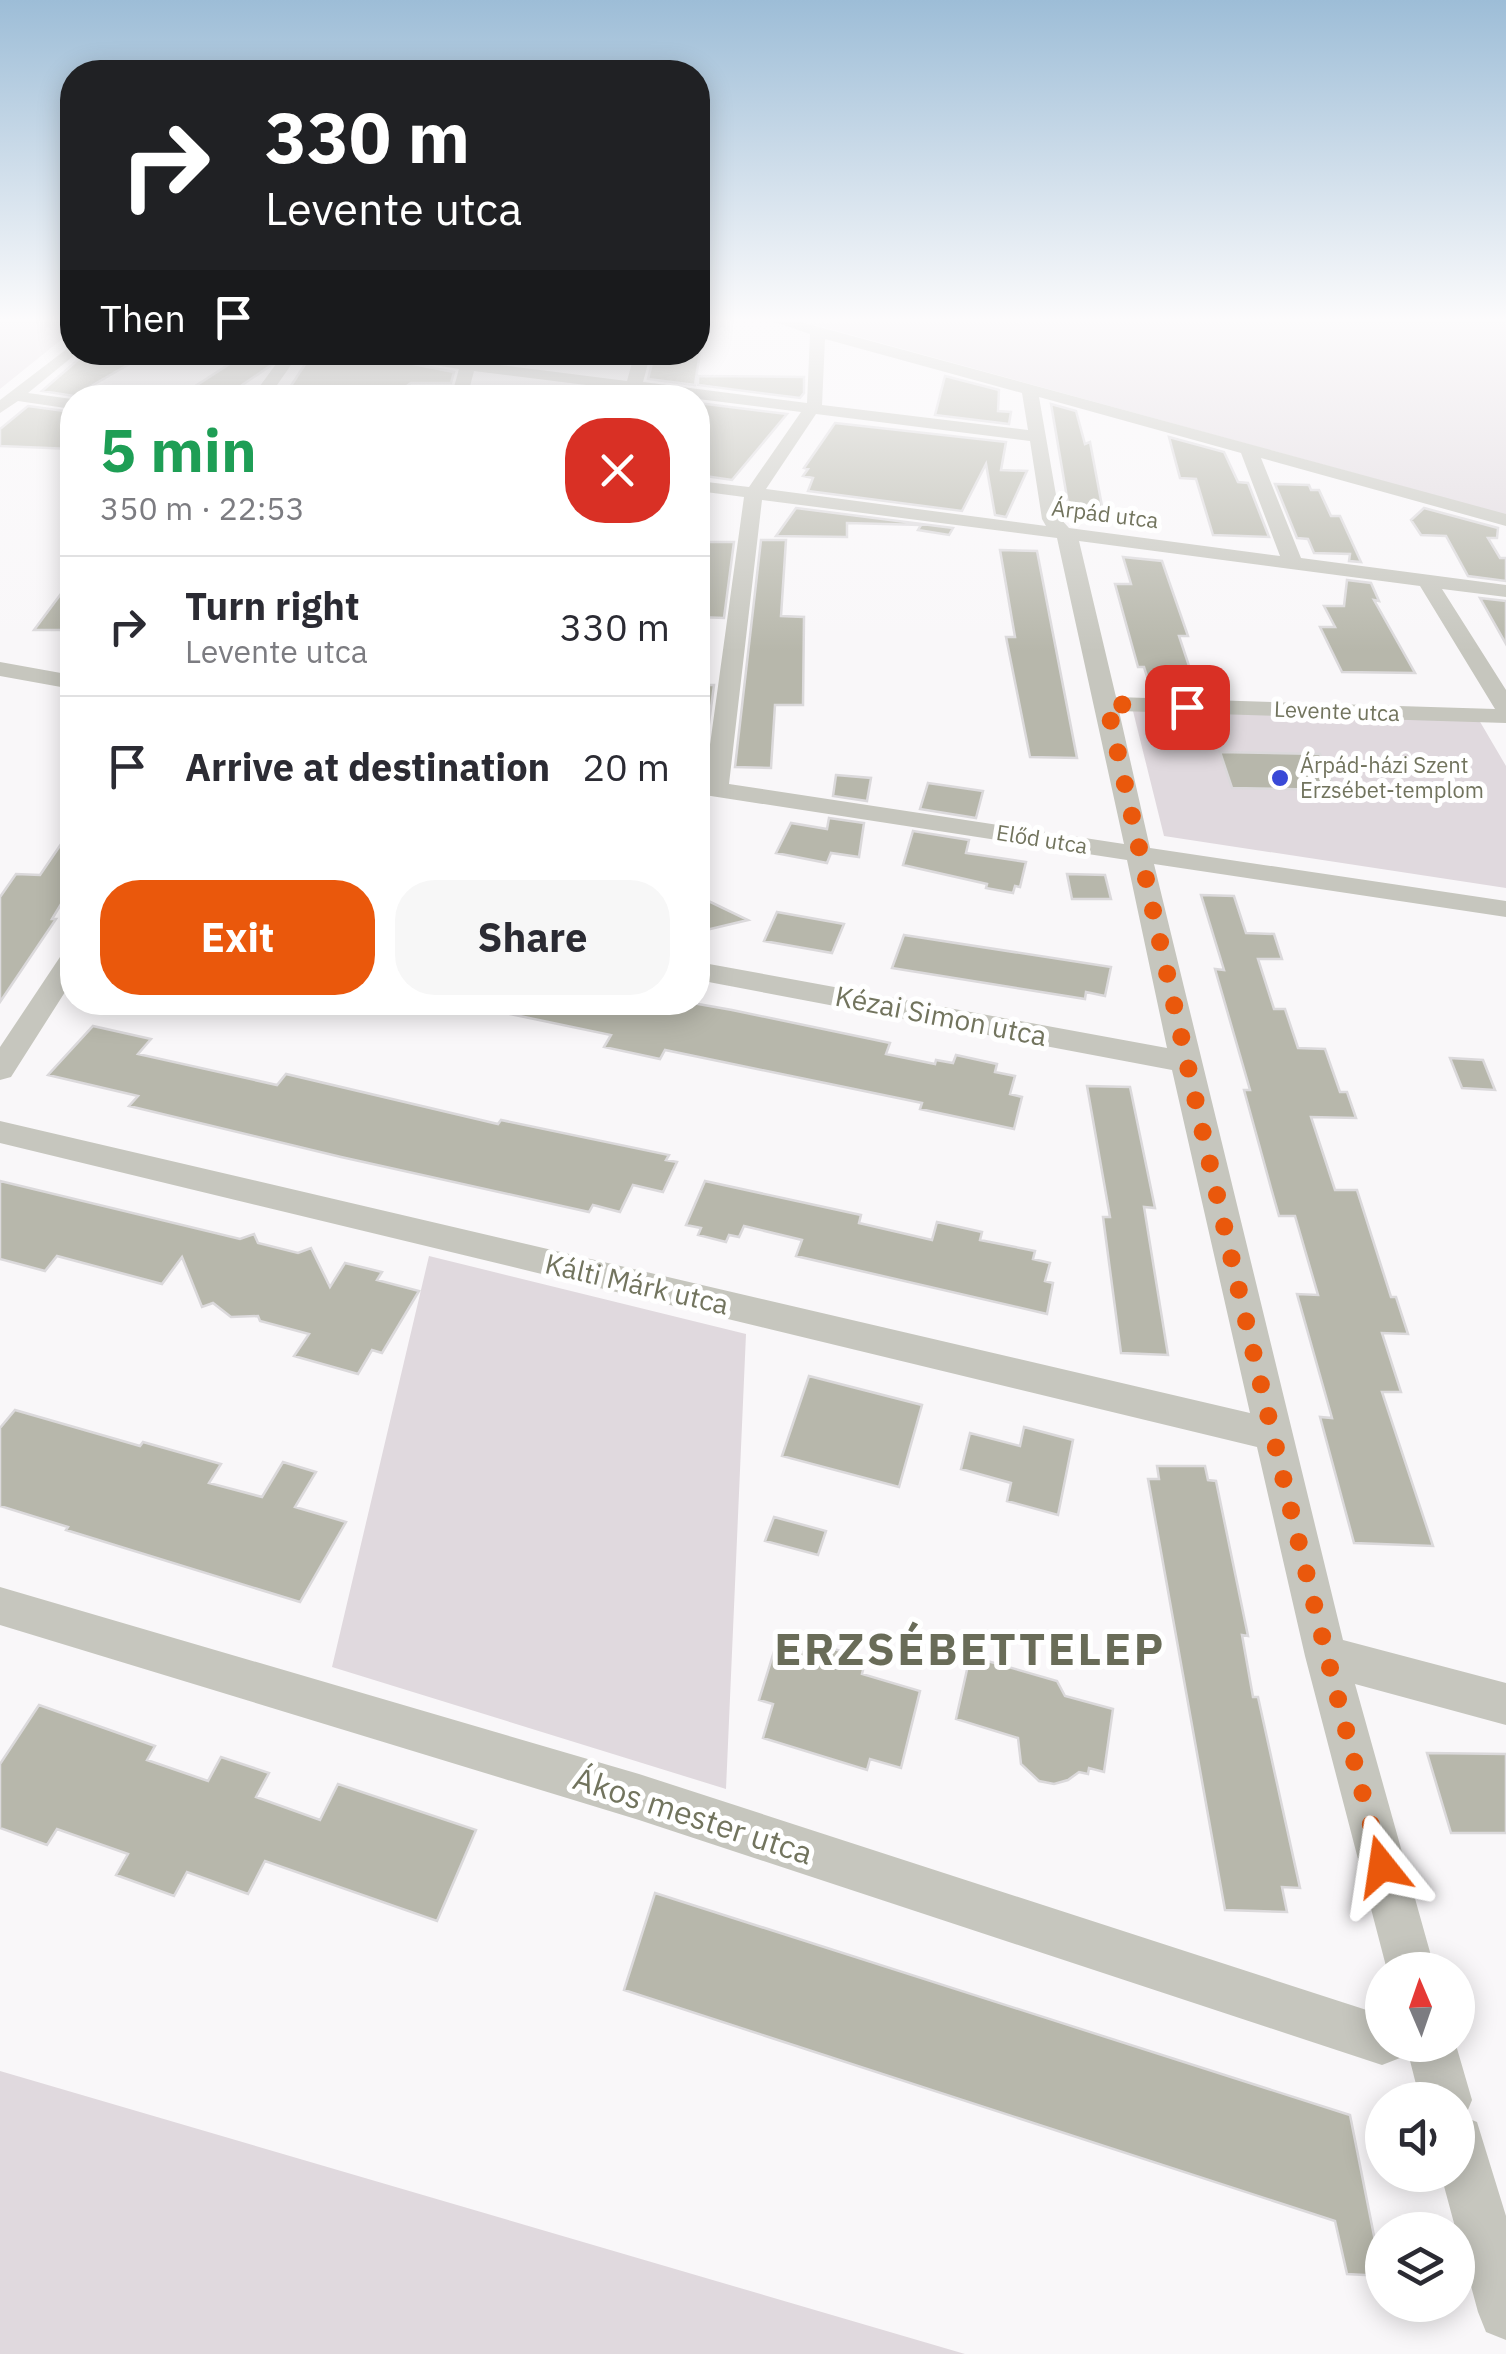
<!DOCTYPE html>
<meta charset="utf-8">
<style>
body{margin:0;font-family:"IBM Plex Sans",sans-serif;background:#f7f7f7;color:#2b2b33;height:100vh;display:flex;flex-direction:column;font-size:38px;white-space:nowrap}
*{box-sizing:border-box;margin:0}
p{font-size:32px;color:#7c7c81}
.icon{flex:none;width:55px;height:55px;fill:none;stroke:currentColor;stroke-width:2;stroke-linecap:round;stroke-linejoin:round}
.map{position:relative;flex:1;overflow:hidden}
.drawer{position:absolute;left:60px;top:385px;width:650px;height:630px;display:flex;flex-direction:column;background:#fff;border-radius:40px;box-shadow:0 5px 25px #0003}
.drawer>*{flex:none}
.top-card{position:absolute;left:60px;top:60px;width:650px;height:305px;border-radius:40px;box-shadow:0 5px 25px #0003;background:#202124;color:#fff;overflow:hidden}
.needle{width:65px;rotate:358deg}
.controls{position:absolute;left:1365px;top:1952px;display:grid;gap:20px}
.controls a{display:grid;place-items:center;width:110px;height:110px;border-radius:50%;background:#fff;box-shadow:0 5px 25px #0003;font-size:50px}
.pin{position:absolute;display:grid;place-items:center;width:85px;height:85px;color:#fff;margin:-42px;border-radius:20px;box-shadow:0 5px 15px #0006}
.me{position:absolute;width:110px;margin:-55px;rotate:345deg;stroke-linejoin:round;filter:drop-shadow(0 0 8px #0008)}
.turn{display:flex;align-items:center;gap:35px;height:210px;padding:0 40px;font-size:45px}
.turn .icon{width:130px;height:130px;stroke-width:2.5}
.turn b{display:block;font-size:70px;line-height:85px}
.then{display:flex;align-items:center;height:95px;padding:0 40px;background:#0003;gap:20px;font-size:38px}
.round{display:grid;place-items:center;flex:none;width:105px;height:105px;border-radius:40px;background:#f7f7f7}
.summary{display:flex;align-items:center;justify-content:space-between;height:170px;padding:0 40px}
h1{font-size:60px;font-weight:700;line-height:75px;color:#1e9e55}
.primary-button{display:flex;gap:20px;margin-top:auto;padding:20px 40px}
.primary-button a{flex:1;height:115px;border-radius:40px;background:#ea580c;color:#fff;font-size:40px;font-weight:700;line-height:115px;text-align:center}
.primary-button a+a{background:#f7f7f7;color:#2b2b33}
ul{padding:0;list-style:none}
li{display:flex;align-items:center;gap:30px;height:140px;padding:0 40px;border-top:2px solid #e1e1e2}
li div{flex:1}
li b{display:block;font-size:38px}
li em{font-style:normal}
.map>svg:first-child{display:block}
.green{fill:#e0d9de}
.building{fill:#b7b7ab;stroke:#dbd9db;stroke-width:2.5}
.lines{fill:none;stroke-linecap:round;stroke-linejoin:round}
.minor{fill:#c6c6be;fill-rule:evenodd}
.route{stroke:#ea580c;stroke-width:18;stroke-dasharray:0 32.4}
.poi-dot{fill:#3949d7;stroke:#fff;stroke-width:4}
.labels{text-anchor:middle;stroke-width:10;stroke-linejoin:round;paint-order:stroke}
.far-street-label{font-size:22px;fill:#72745e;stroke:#fff}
.far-poi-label{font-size:22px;fill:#72745e;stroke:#fff;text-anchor:start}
.street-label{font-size:28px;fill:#72745e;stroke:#fff}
.near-street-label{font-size:32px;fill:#72745e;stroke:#fff}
.near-district-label{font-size:45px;font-weight:bold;letter-spacing:2.5px;fill:#696c58;stroke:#fff}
</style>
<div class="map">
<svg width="1506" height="2354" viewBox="0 0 1506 2354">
<rect width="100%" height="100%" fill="#f9f7f9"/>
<path class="green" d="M0 322H72V331L0 389Z
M1506 322V515L808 323Z
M1132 707 1479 720 1506 766V888L1164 836Z
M429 1256 746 1334 726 1789 332 1667Z
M0 2071 965 2354H0Z"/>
<path class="building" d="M87 352H150L74 396 42 391Z
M248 352H280L270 366 235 390 197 385Z
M313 352H352L454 372 451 383H411L393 396 329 387 313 398H283Z
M482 352H542L526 365 481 359Z
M668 352H700L695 385 648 379 654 355Z
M698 376 804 377V393L800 398 698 385Z
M945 376 999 390 998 411 1011 412 1009 424 935 415Z
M698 403 787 414 732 480 698 475Z
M1051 404 1076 411 1085 444 1090 442 1105 522 1071 521Z
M28 406 72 412V449L0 446V429Z
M835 423 1006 442 1001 470 1027 471 1006 517 995 515 986 464 962 511 808 491 813 478 803 476 808 469 804 468Z
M1169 437 1224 452 1238 482 1248 483 1269 537 1213 535 1196 479 1180 478Z
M1275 484 1309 485 1311 490H1319L1331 516H1340L1361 562 1349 561 1350 554 1314 553 1308 539 1297 538Z
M796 508 953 528 949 535 918 530 921 525 847 523V537L776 536Z
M1424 508 1498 528 1497 538H1488L1500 558H1506V581L1468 576 1446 536 1421 535 1411 520Z
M761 540H786L781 616 804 617 803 705H775L771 768 735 767Z
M698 542H734L724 618 698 617Z
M1000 550 1037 551 1077 758 1030 757 1006 637H1015Z
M1123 557 1162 561 1188 636H1179L1197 690 1151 689 1144 667H1138L1115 584H1131Z
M72 579V620L65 630H34Z
M1347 580 1371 583 1379 601 1374 600 1415 673 1342 672 1320 627H1335L1324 606H1344Z
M1480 598 1506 601V644Z
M698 685H714L702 777H698Z
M1220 752 1320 754 1336 790 1232 788Z
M836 775 871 778 867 801 833 796Z
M928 783 983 791 976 818 920 809Z
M829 818 864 823 859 857 831 853 827 863 776 853 791 823 827 829Z
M72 828V886L52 919H56L0 1002V897L16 874 40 875Z
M913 831 969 840 966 853 1026 862 1020 887 1015 886 1013 893 986 888 987 884 903 865Z
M1067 874 1105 875 1111 899H1072Z
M1201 895 1234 896 1246 933 1274 934 1282 959H1258L1274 1009H1285L1298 1048 1325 1049 1340 1092H1347L1356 1118 1311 1117 1335 1190H1357L1391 1297H1396L1408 1334 1382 1333 1401 1392H1382L1433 1546 1354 1543 1320 1417 1332 1418 1297 1294 1318 1295 1295 1216H1279L1271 1188 1244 1090H1250L1215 969 1224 970Z
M698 896 748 920 698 932Z
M777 912 844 924 832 953 764 941Z
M904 935 1111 967 1105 996 1086 992 1085 999 892 968Z
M511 1002H687L732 1010 890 1043 886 1054 935 1064 936 1060 953 1063 956 1055 997 1064 995 1072 1015 1076 1010 1094 1022 1097 1014 1129 920 1109 922 1103 665 1050 660 1059 604 1047 611 1035 510 1014Z
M93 1026 151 1039 138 1054 277 1085 286 1074 498 1124 501 1120 669 1155 666 1160 677 1162 663 1192 633 1185 620 1212 593 1205 589 1212 341 1157 129 1106 138 1096 48 1075Z
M1450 1058 1483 1060 1495 1090 1462 1088Z
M1087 1086 1130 1087 1155 1208 1144 1207 1168 1355 1121 1353 1103 1217H1110Z
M0 1181 240 1239 254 1234 258 1243 298 1253 311 1248 330 1287 345 1263 382 1272 377 1280 419 1291 382 1353 372 1350 358 1374 294 1356 309 1334 260 1321 258 1316 231 1317 213 1303 202 1307 182 1257 162 1284 57 1256 45 1271 0 1259Z
M705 1181 861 1215 859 1223 932 1240 937 1222 982 1232 980 1240 1035 1251 1033 1259 1050 1263 1045 1281 1053 1283 1047 1314 796 1256 802 1240 744 1226 739 1237 729 1235 726 1242 698 1235 701 1228 686 1225Z
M809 1376 922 1405 899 1487 782 1456Z
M15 1410 140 1446 143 1442 221 1464 209 1483 262 1497 283 1462 316 1472 295 1507 346 1522 300 1602 66 1530 68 1527 0 1506V1428Z
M1024 1427 1073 1440 1058 1515 1007 1501 1011 1483 961 1469 970 1433 1020 1446Z
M1157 1466H1205L1208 1480 1216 1481 1248 1636 1242 1635 1253 1697H1258L1300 1888 1282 1887 1287 1912 1225 1910 1148 1479H1159Z
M774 1517 826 1531 818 1555 765 1541Z
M813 1643 866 1658 862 1674 920 1691 901 1768 870 1759 867 1770 763 1738 773 1704 759 1700 776 1645 810 1654Z
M970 1656 1057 1681 1065 1696 1113 1709 1104 1772 1089 1768 1088 1774 1079 1772 1068 1780 1054 1784 1039 1781 1021 1764 1018 1738 956 1719Z
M39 1705 155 1746 147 1760 208 1781 221 1757 269 1773 256 1797 320 1820 338 1784 476 1830 437 1921 265 1861 248 1894 187 1872 174 1896 116 1875 128 1854 57 1829 47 1845 0 1828V1764Z
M1427 1753 1506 1754V1833H1451Z
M655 1893 1350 2115 1382 2276 1347 2274 1335 2221 624 1990Z"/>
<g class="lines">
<path class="minor" d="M775 322H801L1506 514V526L1261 458 1301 558 1506 585V597L1442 589 1506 690V723L1119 711 1150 848 1506 901V917L1154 864 1343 1640 1506 1683V1725L1355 1684 1435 1970H1387L1305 1656 1257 1447 0 1143V1121L1250 1413 1172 1070 698 980V962L1167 1048 1127 860 698 794V780L705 781 744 497 698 491V481L749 487 801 412 474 371 467 398H451L459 369 355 352H403L461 360 463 352H479L476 362 627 381 635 352H651L643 382 807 403 810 334ZM825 339 1022 393 1028 430 822 405ZM1039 397 1241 453 1280 556 1069 528 1060 518ZM816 414 1030 441 1042 519 1046 526 766 489ZM762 500 1057 538 1124 844 729 784ZM1079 541 1420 586 1495 709 1116 697Z
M72 345V352L77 353 28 393 72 399V409L18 401 0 413V400Z
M285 352H300L268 398H251Z
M0 662 72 675V689L0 676Z
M72 951V981L11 1077 0 1080V1047L62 954Z
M0 1587 639 1774 1382 2015V2045H1405L1400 2058 1382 2065 639 1820 0 1625Z
M1406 2045H1456L1472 2100 1465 2117 1477 2122 1506 2216V2340L1486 2332 1478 2312 1441 2175H1458V2100H1420Z"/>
</g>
<linearGradient id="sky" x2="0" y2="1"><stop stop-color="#9dbdd7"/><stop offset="0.49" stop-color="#fcfbfc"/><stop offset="1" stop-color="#fcfbfc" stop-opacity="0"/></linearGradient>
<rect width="1506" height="652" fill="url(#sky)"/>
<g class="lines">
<path class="route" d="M1187 707 1107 704C1194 1093 1278 1482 1382 1866"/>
</g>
<circle class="poi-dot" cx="1280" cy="778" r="10"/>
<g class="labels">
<g class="far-street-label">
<text transform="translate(1105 514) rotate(7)" y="8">Árpád utca</text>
<text transform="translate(1337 711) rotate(2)" y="8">Levente utca</text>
<text transform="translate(1042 839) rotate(9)" y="8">Előd utca</text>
</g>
<g class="far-poi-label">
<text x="1300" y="773">Árpád-házi Szent<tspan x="1300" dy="25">Erzsébet-templom</tspan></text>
</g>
<g class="street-label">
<text transform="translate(941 1016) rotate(11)" y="10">Kézai Simon utca</text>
<text transform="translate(637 1284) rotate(13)" y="10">Kálti Márk utca</text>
</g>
<g class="near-street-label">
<text transform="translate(693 1816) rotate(18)" y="11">Ákos mester utca</text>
</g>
<g class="near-district-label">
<text x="970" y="1665">ERZSÉBETTELEP</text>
</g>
</g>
</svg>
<div class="controls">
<a><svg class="needle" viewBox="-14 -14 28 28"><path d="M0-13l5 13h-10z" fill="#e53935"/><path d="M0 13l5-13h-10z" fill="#7c7c81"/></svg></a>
<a><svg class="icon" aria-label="sound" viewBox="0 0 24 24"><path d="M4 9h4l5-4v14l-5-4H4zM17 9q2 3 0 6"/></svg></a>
<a><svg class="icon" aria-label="layers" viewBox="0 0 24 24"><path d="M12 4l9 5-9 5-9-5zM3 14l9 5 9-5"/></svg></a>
</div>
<div class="pin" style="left:1187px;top:707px;background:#d93025"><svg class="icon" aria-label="arrive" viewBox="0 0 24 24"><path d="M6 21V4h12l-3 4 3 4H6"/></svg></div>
<svg class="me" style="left:1382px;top:1866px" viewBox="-20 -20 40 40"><path d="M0-17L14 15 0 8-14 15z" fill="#ea580c" stroke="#fff" stroke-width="4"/></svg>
<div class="top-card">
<div class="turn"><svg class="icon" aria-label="right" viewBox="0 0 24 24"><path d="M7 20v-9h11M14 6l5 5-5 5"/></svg><div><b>330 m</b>Levente utca</div></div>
<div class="then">Then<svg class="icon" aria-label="arrive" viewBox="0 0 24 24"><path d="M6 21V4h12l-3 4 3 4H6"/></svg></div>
</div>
<section class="drawer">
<div class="summary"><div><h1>5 min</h1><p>350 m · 22:53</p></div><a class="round" style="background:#d93025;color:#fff"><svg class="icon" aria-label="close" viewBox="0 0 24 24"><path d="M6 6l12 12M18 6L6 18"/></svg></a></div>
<ul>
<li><svg class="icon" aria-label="right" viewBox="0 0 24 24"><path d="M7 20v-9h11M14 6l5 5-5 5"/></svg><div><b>Turn right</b><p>Levente utca</p></div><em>330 m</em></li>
<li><svg class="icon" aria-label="arrive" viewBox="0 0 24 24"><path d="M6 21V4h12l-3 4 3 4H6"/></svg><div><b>Arrive at destination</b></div><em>20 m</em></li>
</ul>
<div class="primary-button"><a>Exit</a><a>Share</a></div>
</section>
</div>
